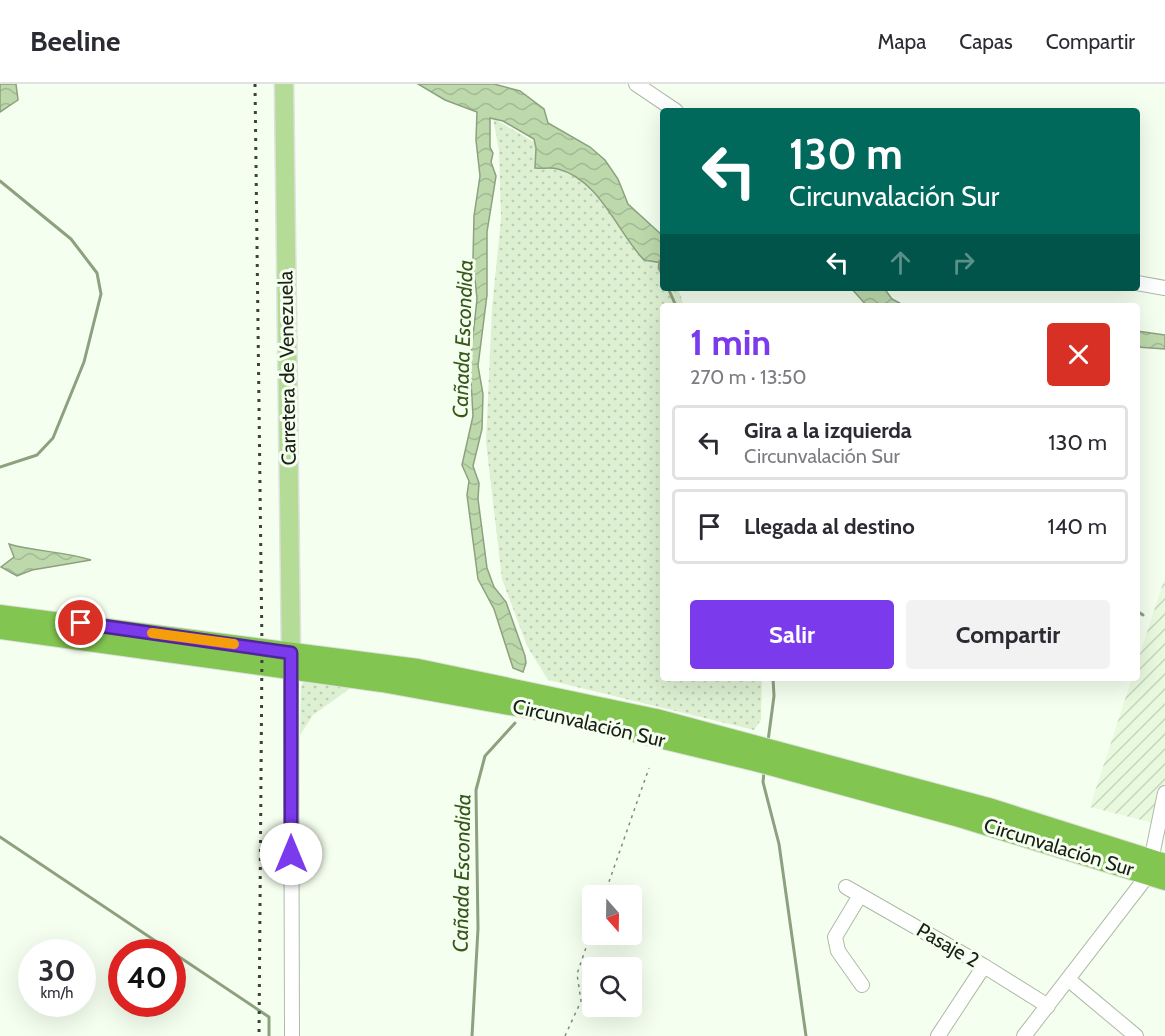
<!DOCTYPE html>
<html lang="es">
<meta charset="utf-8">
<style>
body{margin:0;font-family:Cabin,sans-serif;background:#f2f2f3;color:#2b2b33;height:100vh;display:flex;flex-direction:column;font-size:22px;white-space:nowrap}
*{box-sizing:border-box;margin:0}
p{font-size:20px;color:#7c7c81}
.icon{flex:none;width:33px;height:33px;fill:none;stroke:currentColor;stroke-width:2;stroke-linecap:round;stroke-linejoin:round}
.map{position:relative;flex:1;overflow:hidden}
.sheet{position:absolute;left:660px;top:219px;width:480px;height:378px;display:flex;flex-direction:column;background:#fff;border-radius:6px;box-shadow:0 6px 24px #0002}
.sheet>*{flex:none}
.top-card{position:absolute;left:660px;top:24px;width:480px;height:183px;border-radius:6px;box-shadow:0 6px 24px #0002;background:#00695c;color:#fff;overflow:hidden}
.needle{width:39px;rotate:160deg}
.fabs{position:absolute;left:582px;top:801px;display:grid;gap:12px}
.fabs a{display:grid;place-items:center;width:60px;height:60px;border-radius:6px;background:#fff;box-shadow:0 6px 24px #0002;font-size:30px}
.speed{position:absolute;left:18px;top:855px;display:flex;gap:12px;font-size:30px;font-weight:700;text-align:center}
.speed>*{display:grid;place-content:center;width:78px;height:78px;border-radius:50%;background:#fff;box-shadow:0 6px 24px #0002;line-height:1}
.speed small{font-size:15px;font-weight:400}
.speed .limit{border:9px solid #d22;background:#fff;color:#111}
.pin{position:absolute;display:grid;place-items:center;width:51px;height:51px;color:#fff;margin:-26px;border:3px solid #fff;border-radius:50%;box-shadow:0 2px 6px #0007}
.me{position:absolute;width:66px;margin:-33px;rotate:0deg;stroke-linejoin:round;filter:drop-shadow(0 0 4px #0008)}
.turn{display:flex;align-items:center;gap:21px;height:126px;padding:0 30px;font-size:27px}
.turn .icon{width:78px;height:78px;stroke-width:2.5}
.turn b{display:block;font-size:42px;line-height:51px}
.lanes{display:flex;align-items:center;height:57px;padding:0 30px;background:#0003;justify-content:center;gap:30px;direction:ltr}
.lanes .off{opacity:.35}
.round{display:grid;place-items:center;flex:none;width:63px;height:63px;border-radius:6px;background:#f2f2f3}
.headline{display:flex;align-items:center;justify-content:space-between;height:102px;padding:0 30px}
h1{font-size:36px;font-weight:700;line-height:45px;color:#7c3aed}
.cta{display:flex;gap:12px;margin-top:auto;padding:12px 30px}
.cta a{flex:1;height:69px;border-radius:6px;background:#7c3aed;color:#fff;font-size:24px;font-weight:700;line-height:69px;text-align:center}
.cta a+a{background:#f2f2f3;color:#2b2b33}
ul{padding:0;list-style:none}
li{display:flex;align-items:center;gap:18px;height:75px;margin:0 12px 9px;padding:0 18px;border:3px solid #e1e1e2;border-radius:6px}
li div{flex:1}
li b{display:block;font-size:22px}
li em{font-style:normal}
header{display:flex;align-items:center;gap:36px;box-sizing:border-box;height:84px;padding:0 30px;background:#fff;border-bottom:2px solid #e1e1e2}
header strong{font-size:28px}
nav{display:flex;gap:33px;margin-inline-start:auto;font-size:21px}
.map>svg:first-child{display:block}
.industrial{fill:url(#industrial-furrows)}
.grass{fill:url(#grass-dots)}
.water{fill:url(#water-waves);stroke:#8ca17f;stroke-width:1.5}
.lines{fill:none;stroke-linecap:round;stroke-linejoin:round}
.stream{stroke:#8ca17f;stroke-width:3}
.minor-casing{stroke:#aebaa7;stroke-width:16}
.major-casing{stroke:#dfe0df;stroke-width:21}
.highway-casing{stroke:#dfe0df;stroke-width:22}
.path{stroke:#838b7f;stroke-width:1.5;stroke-dasharray:3 4.5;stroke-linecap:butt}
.minor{stroke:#fff;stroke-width:14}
.major{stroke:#b4dc96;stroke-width:18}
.highway{stroke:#82c550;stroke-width:20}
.rail{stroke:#3d423a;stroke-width:3;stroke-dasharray:3 6;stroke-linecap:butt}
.route-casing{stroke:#51269a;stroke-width:15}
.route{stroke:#7c3aed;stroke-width:10}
.slow{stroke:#f59e0b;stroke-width:10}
.labels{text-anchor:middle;stroke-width:6;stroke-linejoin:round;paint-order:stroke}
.street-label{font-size:20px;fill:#191e17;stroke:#f5ffef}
.water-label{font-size:21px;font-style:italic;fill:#35581a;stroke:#f5ffef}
</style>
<header>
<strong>Beeline</strong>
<nav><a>Mapa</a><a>Capas</a><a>Compartir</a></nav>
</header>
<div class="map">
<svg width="1165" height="952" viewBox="0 0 1165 952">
<defs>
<pattern id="industrial-furrows" width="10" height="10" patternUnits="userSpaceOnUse" patternTransform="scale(1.5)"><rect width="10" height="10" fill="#e8f9de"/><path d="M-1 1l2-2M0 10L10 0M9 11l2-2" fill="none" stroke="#c6d5be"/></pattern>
<pattern id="grass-dots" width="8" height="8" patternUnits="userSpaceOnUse" patternTransform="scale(1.5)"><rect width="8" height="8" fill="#ddf0d1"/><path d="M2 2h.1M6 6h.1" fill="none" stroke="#bdcdb3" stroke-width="1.8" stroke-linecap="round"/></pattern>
<pattern id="water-waves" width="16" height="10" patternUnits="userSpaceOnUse" patternTransform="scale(1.5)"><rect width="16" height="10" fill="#bdd9ac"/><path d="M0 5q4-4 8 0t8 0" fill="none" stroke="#a2ba93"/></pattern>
</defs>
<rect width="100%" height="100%" fill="#f5ffef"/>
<path class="industrial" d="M1165 493V742L1090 723 1132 594H1137V579Z"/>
<path class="grass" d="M493 34 537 60 601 112 663 178V204H678L684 222H663V594H762L761 636 754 646 548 596 527 562 502 495 486 358 492 224 501 135 499 67Z
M304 597 359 598 313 631 300 651 301 602Z"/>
<path class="water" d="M0 0H16L18 16 0 28Z
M418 0H494L520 7 544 25 548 39 590 63 605 76 618 95 628 120 663 152V179L644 176C618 149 599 95 558 85 551 83 543 85 535 84L536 64 534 55 503 37 490 34V63L493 69 491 78 496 92 487 148V211L478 282 483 310 482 345 473 382 479 399 478 415 487 484 494 503 506 518 525 572 526 579 523 588 513 584 494 525 478 495 467 411 469 397 462 381 473 332 470 279 477 215 473 175 474 132 480 92 476 56 477 28 445 16Z
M851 204H884L892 215 905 222H867Z
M1137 247 1165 251V265L1137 263Z
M9 460C36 468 63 467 91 476L32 486 17 492 1 483 14 473Z"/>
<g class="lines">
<path class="stream" d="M0 97 71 155 97 189 101 210 84 278 53 354 37 371 0 383
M660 177 659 184 663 192
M668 204 676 222
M1137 527 1143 531
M768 657 774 612 773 594
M764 688 763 698 779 760 806 952
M0 753 269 933V952
M472 952 478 845 476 706 485 672 515 639"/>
<g class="minor-casing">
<path id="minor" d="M636 0 676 27
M1137 199 1165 204
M291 585 292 952
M846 803 984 882 1048 922
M859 813 835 853 838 867 862 901
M1069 896 1136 952
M938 952 984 882
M1024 952 1148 791 1165 709"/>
</g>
<g class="major-casing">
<path id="major" d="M284 0 291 569"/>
</g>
<g class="highway-casing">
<path id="highway" d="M0 531 418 585 656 635 992 725 1165 780
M0 545 382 598 560 630 755 677 956 732 1165 796"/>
</g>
<path class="path" d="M604 812 649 684
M565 952 581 917 577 890 592 846"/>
<use href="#minor" class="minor"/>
<use href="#major" class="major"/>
<use href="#highway" class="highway"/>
<path class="rail" d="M255 0 262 564 259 952"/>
</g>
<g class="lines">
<g class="route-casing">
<path id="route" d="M81 539 291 569V770"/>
</g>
<use href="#route" class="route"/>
<path class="slow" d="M152 549 234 560"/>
</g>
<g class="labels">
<g class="street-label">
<text transform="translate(287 284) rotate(-91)" y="7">Carretera de Venezuela</text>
<text transform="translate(589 639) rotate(13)" y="7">Circunvalación Sur</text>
<text transform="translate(1059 763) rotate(17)" y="7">Circunvalación Sur</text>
<text transform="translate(948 861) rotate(30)" y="7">Pasaje 2</text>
</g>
<g class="water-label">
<text transform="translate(463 255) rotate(-88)" y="7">Cañada Escondida</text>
<text transform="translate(462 789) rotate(-89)" y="7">Cañada Escondida</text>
</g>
</g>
</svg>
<div class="fabs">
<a><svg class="needle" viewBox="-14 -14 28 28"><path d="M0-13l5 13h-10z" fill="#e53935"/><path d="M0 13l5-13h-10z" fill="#7c7c81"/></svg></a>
<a><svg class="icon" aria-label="search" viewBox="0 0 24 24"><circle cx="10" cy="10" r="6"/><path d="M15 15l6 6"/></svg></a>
</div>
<div class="speed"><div>30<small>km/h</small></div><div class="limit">40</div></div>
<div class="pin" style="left:81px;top:539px;background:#d93025"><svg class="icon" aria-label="arrive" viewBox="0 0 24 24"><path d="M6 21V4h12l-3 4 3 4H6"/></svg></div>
<svg class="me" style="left:291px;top:770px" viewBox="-20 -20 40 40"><circle r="19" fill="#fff"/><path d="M0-13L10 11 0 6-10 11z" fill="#7c3aed"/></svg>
<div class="top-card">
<div class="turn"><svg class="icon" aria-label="left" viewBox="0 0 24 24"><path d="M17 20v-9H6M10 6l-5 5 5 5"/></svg><div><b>130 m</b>Circunvalación Sur</div></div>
<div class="lanes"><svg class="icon" aria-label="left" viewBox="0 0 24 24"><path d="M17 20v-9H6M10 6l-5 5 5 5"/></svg><svg class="icon off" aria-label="ahead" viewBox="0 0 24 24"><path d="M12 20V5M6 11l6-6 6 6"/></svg><svg class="icon off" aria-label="right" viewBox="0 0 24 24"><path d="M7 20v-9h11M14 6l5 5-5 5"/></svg></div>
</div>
<section class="sheet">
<div class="headline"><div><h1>1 min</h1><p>270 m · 13:50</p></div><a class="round" style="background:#d93025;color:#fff"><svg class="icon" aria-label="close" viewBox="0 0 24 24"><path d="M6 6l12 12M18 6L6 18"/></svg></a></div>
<ul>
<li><svg class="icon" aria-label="left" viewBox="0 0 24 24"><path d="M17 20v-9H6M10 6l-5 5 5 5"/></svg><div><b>Gira a la izquierda</b><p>Circunvalación Sur</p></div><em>130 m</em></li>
<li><svg class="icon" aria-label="arrive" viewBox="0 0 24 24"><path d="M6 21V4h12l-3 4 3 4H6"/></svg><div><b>Llegada al destino</b></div><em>140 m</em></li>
</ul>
<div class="cta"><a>Salir</a><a>Compartir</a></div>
</section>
</div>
